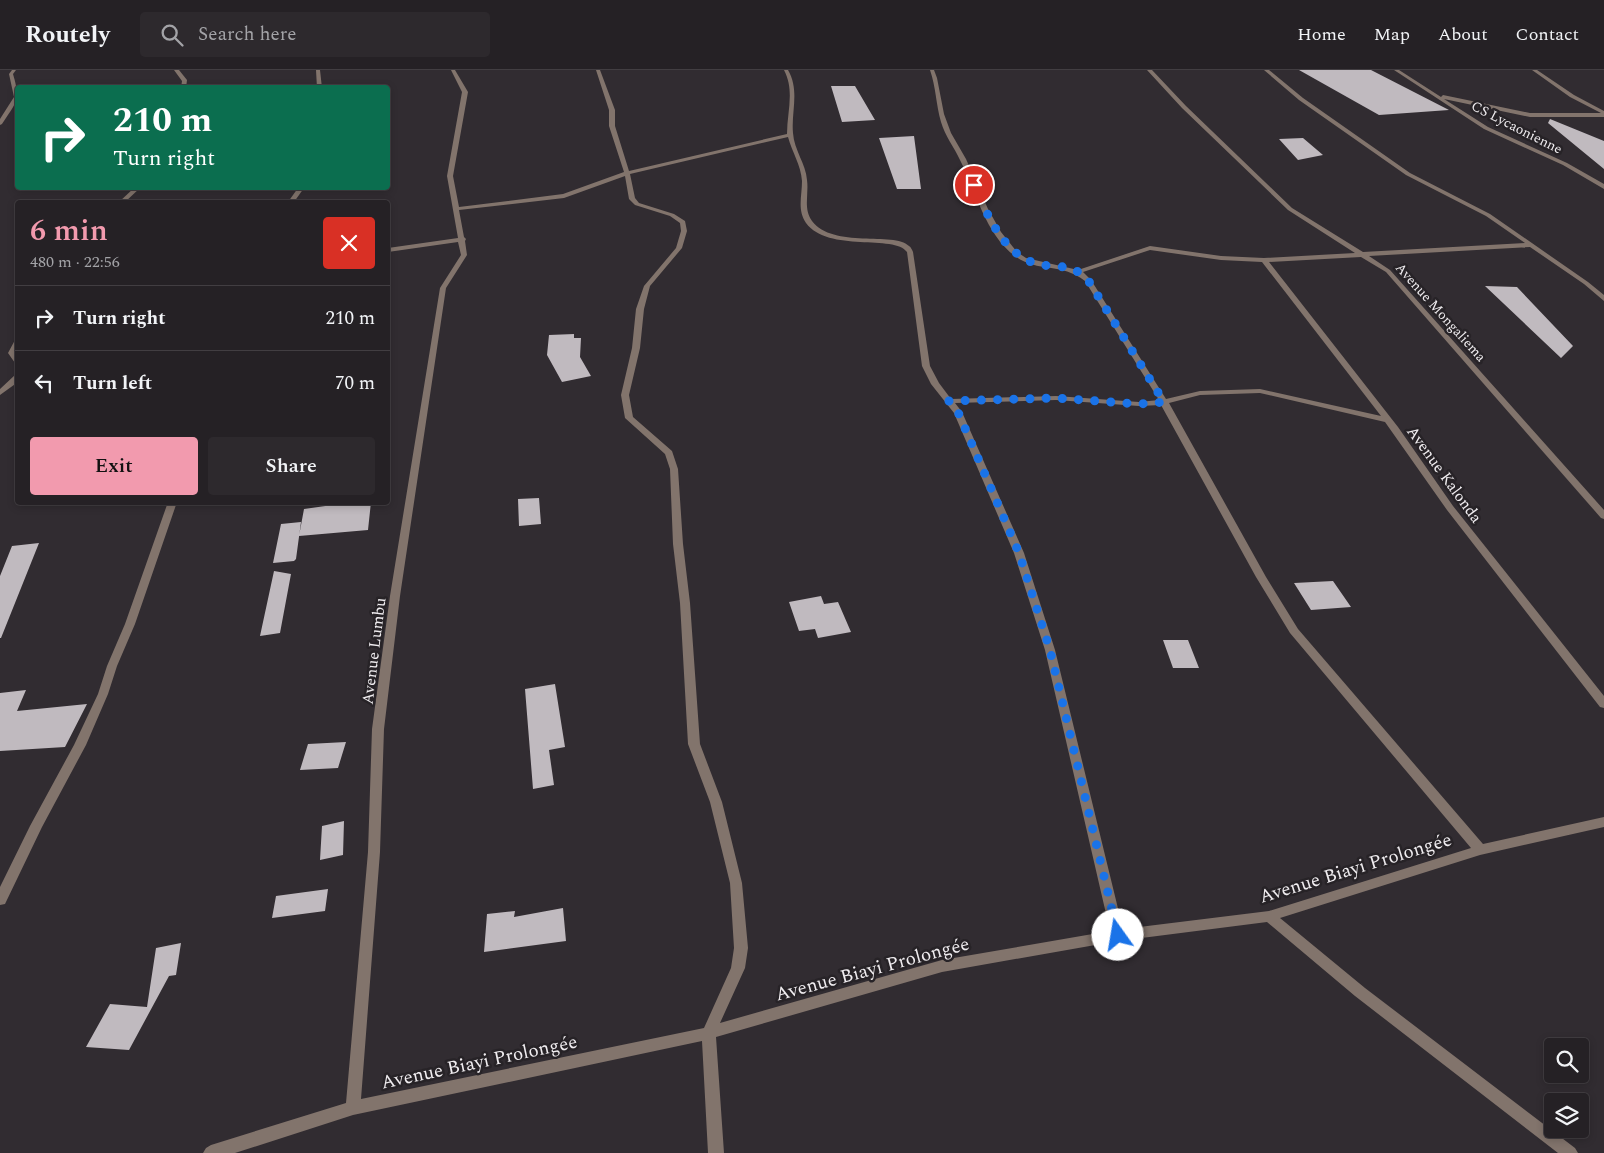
<!DOCTYPE html>
<meta charset="utf-8">
<style>
body{margin:0;font-family:Spectral,serif;background:#2d292d;color:#f1f3f6;height:100vh;display:flex;flex-direction:column;font-size:19px;white-space:nowrap}
*{box-sizing:border-box;margin:0}
p{font-size:16px;color:#a3a3a7}
.icon{flex:none;width:28px;height:28px;fill:none;stroke:currentColor;stroke-width:2;stroke-linecap:round;stroke-linejoin:round}
.map{position:relative;flex:1;overflow:hidden}
.sheet{position:absolute;left:15px;top:130px;width:375px;height:305px;display:flex;flex-direction:column;background:#252125;border-radius:5px;box-shadow:0 2px 8px #0003,0 0 0 1px #423e42}
.sheet>*{flex:none}
.top-card{position:absolute;left:15px;top:15px;width:375px;height:105px;border-radius:5px;box-shadow:0 2px 8px #0003,0 0 0 1px #423e42;background:#0b6e4f;color:#fff;overflow:hidden}
.fabs{position:absolute;left:1544px;top:968px;display:grid;gap:10px}
.fabs a{display:grid;place-items:center;width:45px;height:45px;border-radius:5px;background:#252125;box-shadow:0 2px 8px #0003,0 0 0 1px #423e42;font-size:25px}
.pin{position:absolute;display:grid;place-items:center;width:42px;height:42px;color:#fff;margin:-21px;border:2px solid #fff;border-radius:50%;box-shadow:0 1px 5px #0007}
.me{position:absolute;width:55px;margin:-28px;rotate:347deg;stroke-linejoin:round;filter:drop-shadow(0 0 4px #0008)}
.turn{display:flex;align-items:center;gap:18px;height:105px;padding:0 15px;font-size:22px}
.turn .icon{width:65px;height:65px;stroke-width:2.5}
.turn b{display:block;font-size:35px;line-height:42px}
.round{display:grid;place-items:center;flex:none;width:52px;height:52px;border-radius:5px;background:#2d292d}
.head{display:flex;align-items:center;justify-content:space-between;height:85px;padding:0 15px}
h1{font-size:30px;font-weight:600;line-height:38px;color:#f29aae}
.button{display:flex;gap:10px;margin-top:auto;padding:10px 15px}
.button a{flex:1;height:58px;border-radius:5px;background:#f29aae;color:#111;font-size:20px;font-weight:600;line-height:58px;text-align:center}
.button a+a{background:#2d292d;color:#f1f3f6}
ul{padding:0;list-style:none}
li{display:flex;align-items:center;gap:15px;height:65px;padding:0 15px;border-top:1px solid #423e42}
li div{flex:1}
li b{display:block;font-size:19px}
li em{font-style:normal}
header{display:flex;align-items:center;gap:30px;box-sizing:border-box;height:70px;padding:0 25px;background:#252125;border-bottom:1px solid #423e42}
header strong{font-size:24px}
nav{display:flex;gap:28px;margin-inline-start:auto;font-size:18px}
.search{width:350px;height:45px;background:#2d292d;display:flex;align-items:center;gap:12px;box-sizing:border-box;padding:0 18px;border-radius:5px;color:#a3a3a7;font-size:19px}
.map>svg:first-child{display:block}
.building{fill:#c0babf}
.lines{fill:none;stroke-linecap:round;stroke-linejoin:round}
.minor{fill:#82746c;fill-rule:evenodd}
.route{stroke:#1a73e8;stroke-width:9;stroke-dasharray:0 16.2}
.labels{text-anchor:middle;stroke-width:5;stroke-linejoin:round;paint-order:stroke}
.far-street-label{font-size:14px;fill:#f0edf0;stroke:#272327}
.street-label{font-size:16px;fill:#f0edf0;stroke:#272327}
.near-street-label{font-size:19px;fill:#f0edf0;stroke:#272327}
</style>
<header>
<strong>Routely</strong>
<div class="search"><svg class="icon" aria-label="search" viewBox="0 0 24 24"><circle cx="10" cy="10" r="6"/><path d="M15 15l6 6"/></svg>Search here</div>
<nav><a>Home</a><a>Map</a><a>About</a><a>Contact</a></nav>
</header>
<div class="map">
<svg width="1604" height="1083" viewBox="0 0 1604 1083">
<rect width="100%" height="100%" fill="#312c31"/>
<path class="building" d="M1299 0H1371L1449 40 1379 45Z
M831 16H855L875 50 842 52Z
M1550 49 1604 71V99L1548 53Z
M914 66 921 119H897L879 68Z
M1303 68 1323 85 1298 90 1279 69Z
M1485 216 1517 217 1573 276 1561 288Z
M574 264V268H581L580 287 591 306 562 312 547 285 549 265Z
M539 428 541 454 519 456 518 429Z
M354 432H371L368 460 299 466 304 439Z
M301 452 296 489 294 491 273 493 281 454Z
M39 473 1 568H0V506L12 476Z
M274 501 291 504 280 563 260 566Z
M1333 511 1351 537 1311 540 1294 513Z
M821 526 824 534 838 532 851 562 818 568 815 559 799 561 789 532Z
M1163 570H1188L1199 598H1173Z
M555 614 565 677 549 680 554 715 533 719 525 619Z
M26 620 17 641 87 634 65 677 0 681V623Z
M346 672 338 698 300 700 308 674Z
M344 751 343 785 320 790 322 756Z
M328 819 325 841 272 848 276 826Z
M563 838 566 871 484 882 487 844 515 841 514 847Z
M181 873 176 905 169 906 129 980 86 977 110 934 147 937 156 878Z"/>
<g class="lines">
<path class="minor" d="M12 0H16L13 4C21 31 16 32 2 54L0 55V49L14 27 9 4Z
M174 0H179L187 10 186 18H181L182 11Z
M316 0H320L322 18H317Z
M451 0H455L468 22 453 106 459 137 563 124 624 102 609 56V40L596 0H600L615 40V56L629 101 787 64C787 42 795 21 784 0H788C800 21 791 41 793 63 794 80 806 94 807 110 809 124 803 139 812 151 833 179 894 161 909 176 911 177 912 180 913 182L930 296 939 313 951 329 1056 326 1139 332 1159 330 1085 211C1061 192 1037 203 1015 186 985 164 976 121 960 90 954 77 945 66 941 52 936 35 936 17 930 0H934L937 8 944 44 951 63 966 89 988 139 1001 162 1017 182 1026 188 1078 200 1150 176 1221 186 1264 188 1355 183 1288 140 1182 38 1147 0H1152L1186 36 1292 138 1363 182 1525 173 1486 146 1406 105 1299 30 1264 0H1269L1303 28 1410 103 1490 144 1588 212 1604 225V231L1584 214 1530 177 1369 186 1390 200 1604 440V449L1601 448 1386 202 1361 187 1269 192 1398 357 1453 436 1604 626V638L1600 637 1447 440 1385 352 1260 323 1200 325 1169 333 1266 507 1298 559 1483 774 1604 747V757L1480 785 1280 848 1365 918 1575 1078 1578 1083H1558L1355 926 1267 852 1118 871 942 902 716 967 724 1083H708L702 971 353 1045 235 1083H203L206 1078 211 1075 346 1033 368 782 372 659 390 526 440 218 461 185 458 172 388 182V178L458 168 447 106 462 22ZM788 67C792 82 801 95 802 111 802 126 797 140 806 153 828 183 895 164 907 182L922 296 931 314 954 343 1014 483 1045 580 1110 861 942 890 720 953 745 898 748 878 742 813 722 732 700 674 690 533 683 474 678 399 672 381 633 347 629 325 640 278 644 239 650 216 682 178 687 161 685 151 674 144 639 133 635 128 630 104ZM625 106 629 129 635 135 670 146 680 153 681 161 676 178 644 216 636 239 632 278 621 325 625 348 665 384 670 399 673 474 680 533 688 674 710 732 730 813 734 878 731 898 704 958 361 1029 380 782 384 659 400 526 446 218 467 185 465 171 466 169 464 167 459 140 564 128ZM1150 180 1221 190 1262 192 1381 346 1260 319 1200 321 1166 329 1091 210 1083 202ZM1056 330 1139 336 1161 335 1256 507 1290 563 1471 778 1269 841 1123 859 1055 580 1024 483 962 342 955 333Z
M1394 0H1399L1441 27 1443 25 1530 43H1601L1570 27 1532 0H1537L1574 25 1604 41V47H1530L1444 29 1488 57 1567 93 1604 114V119L1563 95 1484 59Z
M134 118H140L125 132H119Z
M298 118H304L294 132H288Z
M15 270H18V280L16 283 18 285V293H15L8 283Z
M15 305H18V312L0 325V319Z
M168 432H177L135 554 117 596 108 624 86 675 42 757 5 834 0 835V817L30 756 74 675 98 624 107 596 125 554Z"/>
</g>
<g class="lines">
<path class="route" d="M974 115C987 144 1004 186 1038 194 1060 199 1070 192 1088 210L1164 332 1139 334 1056 328 949 331 958 342 1019 483 1050 580 1118 865"/>
</g>
<g class="labels">
<g class="far-street-label">
<text transform="translate(1517 57) rotate(27)" y="5">CS Lycaonienne</text>
<text transform="translate(1441 242) rotate(48)" y="5">Avenue Mongaliema</text>
</g>
<g class="street-label">
<text transform="translate(1445 404) rotate(54)" y="6">Avenue Kalonda</text>
<text transform="translate(373 581) rotate(-83)" y="6">Avenue Lumbu</text>
</g>
<g class="near-street-label">
<text transform="translate(1355 797) rotate(-17)" y="7">Avenue Biayi Prolongée</text>
<text transform="translate(872 898) rotate(-15)" y="7">Avenue Biayi Prolongée</text>
<text transform="translate(479 991) rotate(-12)" y="7">Avenue Biayi Prolongée</text>
</g>
</g>
</svg>
<div class="fabs">
<a><svg class="icon" aria-label="search" viewBox="0 0 24 24"><circle cx="10" cy="10" r="6"/><path d="M15 15l6 6"/></svg></a>
<a><svg class="icon" aria-label="layers" viewBox="0 0 24 24"><path d="M12 4l9 5-9 5-9-5zM3 14l9 5 9-5"/></svg></a>
</div>
<div class="pin" style="left:974px;top:115px;background:#d93025"><svg class="icon" aria-label="arrive" viewBox="0 0 24 24"><path d="M6 21V4h12l-3 4 3 4H6"/></svg></div>
<svg class="me" style="left:1118px;top:865px" viewBox="-20 -20 40 40"><circle r="19" fill="#fff"/><path d="M0-13L10 11 0 6-10 11z" fill="#1a73e8"/></svg>
<div class="top-card">
<div class="turn"><svg class="icon" aria-label="right" viewBox="0 0 24 24"><path d="M7 20v-9h11M14 6l5 5-5 5"/></svg><div><b>210 m</b>Turn right</div></div>
</div>
<section class="sheet">
<div class="head"><div><h1>6 min</h1><p>480 m · 22:56</p></div><a class="round" style="background:#d93025;color:#fff"><svg class="icon" aria-label="close" viewBox="0 0 24 24"><path d="M6 6l12 12M18 6L6 18"/></svg></a></div>
<ul>
<li><svg class="icon" aria-label="right" viewBox="0 0 24 24"><path d="M7 20v-9h11M14 6l5 5-5 5"/></svg><div><b>Turn right</b></div><em>210 m</em></li>
<li><svg class="icon" aria-label="left" viewBox="0 0 24 24"><path d="M17 20v-9H6M10 6l-5 5 5 5"/></svg><div><b>Turn left</b></div><em>70 m</em></li>
</ul>
<div class="button"><a>Exit</a><a>Share</a></div>
</section>
</div>
